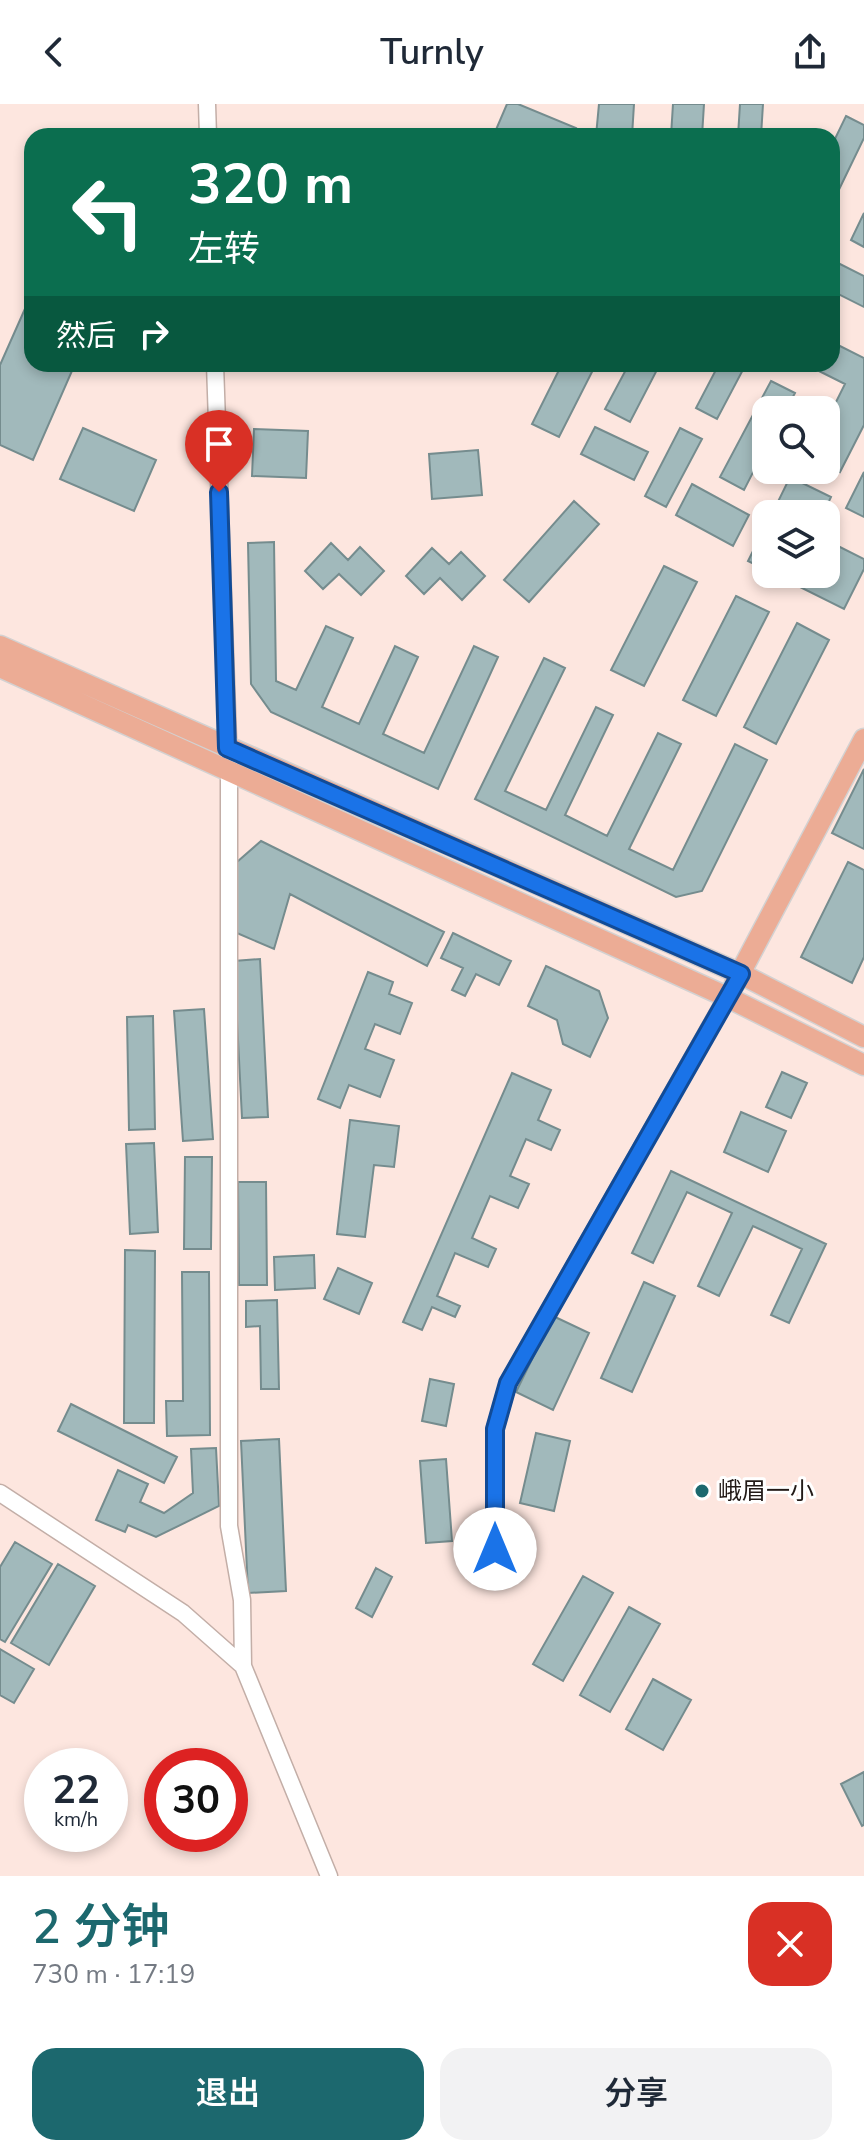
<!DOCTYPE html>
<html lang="zh">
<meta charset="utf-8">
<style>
body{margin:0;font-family:"Nunito Sans","Noto Sans SC",sans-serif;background:#f2f2f3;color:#1f2937;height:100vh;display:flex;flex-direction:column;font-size:30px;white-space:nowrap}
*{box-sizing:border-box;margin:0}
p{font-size:26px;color:#747a83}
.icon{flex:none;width:44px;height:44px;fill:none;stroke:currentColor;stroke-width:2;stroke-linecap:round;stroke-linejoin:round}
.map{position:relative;height:1772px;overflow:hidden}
.sheet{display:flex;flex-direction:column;background:#fff;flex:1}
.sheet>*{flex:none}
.guide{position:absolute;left:24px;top:24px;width:816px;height:244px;border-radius:24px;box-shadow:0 4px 12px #0003;background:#0b6e4f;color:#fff;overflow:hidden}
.controls{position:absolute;left:752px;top:292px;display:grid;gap:16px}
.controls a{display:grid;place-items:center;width:88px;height:88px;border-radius:16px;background:#fff;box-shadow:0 4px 12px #0003;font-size:40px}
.speed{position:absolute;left:24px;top:1644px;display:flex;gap:16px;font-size:40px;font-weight:700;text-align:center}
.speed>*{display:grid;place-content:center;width:104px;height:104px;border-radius:50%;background:#fff;box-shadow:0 4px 12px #0003;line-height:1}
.speed small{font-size:20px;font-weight:400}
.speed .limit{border:12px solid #d22;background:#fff;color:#111}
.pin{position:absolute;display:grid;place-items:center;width:68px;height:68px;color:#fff;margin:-82px -34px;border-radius:50% 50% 50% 0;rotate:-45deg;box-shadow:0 0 8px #0007}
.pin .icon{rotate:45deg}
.me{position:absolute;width:88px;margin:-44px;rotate:0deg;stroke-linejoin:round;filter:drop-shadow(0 0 6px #0008)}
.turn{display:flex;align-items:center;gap:28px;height:168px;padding:0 32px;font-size:36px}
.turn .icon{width:104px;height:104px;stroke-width:2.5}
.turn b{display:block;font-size:56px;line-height:68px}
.then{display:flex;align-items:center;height:76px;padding:0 32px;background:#0003;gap:16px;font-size:30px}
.round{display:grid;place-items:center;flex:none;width:84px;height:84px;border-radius:24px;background:#f2f2f3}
.head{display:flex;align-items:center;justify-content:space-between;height:136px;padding:0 32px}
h1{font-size:48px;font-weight:600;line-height:60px;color:#1c686e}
.cta{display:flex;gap:16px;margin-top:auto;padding:16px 32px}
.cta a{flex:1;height:92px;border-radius:24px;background:#1c686e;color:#fff;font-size:32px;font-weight:600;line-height:92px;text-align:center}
.cta a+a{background:#f2f2f3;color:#1f2937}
header{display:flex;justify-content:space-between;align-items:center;height:104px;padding:0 32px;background:#fff;font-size:36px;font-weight:600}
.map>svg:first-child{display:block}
.building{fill:#a1b9bb;stroke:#758c8e;stroke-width:2}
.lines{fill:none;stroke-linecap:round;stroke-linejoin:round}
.minor-casing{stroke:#c3aea7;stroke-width:19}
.major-casing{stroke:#d3d1d1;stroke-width:23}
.minor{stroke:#fff;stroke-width:16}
.major{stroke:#ecac95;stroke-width:20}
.route-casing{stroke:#114b97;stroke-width:20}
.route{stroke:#1a73e8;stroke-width:14}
.poi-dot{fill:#1c686e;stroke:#fff;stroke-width:3}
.labels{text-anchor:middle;stroke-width:6;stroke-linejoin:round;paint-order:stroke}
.poi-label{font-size:24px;fill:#221a17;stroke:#fff;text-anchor:start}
</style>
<header><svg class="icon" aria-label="back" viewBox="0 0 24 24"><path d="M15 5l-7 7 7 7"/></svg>Turnly<svg class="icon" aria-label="share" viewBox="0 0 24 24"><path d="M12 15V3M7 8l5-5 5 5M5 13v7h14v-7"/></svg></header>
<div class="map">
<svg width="864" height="1772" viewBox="0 0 864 1772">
<rect width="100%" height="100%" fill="#fde6df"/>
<path class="building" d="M507 0H518L576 24 573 32H504L495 28Z
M599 0H634L632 32H596Z
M673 0H704L702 32H671Z
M740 0H763L761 32H738Z
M846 12 864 21V34L832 100V41Z
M864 109V143L851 136Z
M832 156 864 172V203L832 187Z
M32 189V260H75L33 356 0 341V261Z
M832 238 864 254V321L840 368 826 360V318L845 280 805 260H832Z
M562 260H596L559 333 532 320Z
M629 260H660L630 318 605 305Z
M719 260H746L717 315 696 304Z
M771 277 795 289 786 306H766V343L744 386 720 373Z
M595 323 648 348 634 376 581 350Z
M83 324 156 356 134 407 60 375Z
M680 324 702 335 666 403 645 392Z
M254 325 308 327 306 374 252 372Z
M478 346 482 391 432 395 429 350Z
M864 368V413L846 404Z
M790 373 831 393 823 410H772Z
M692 380 749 411 733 442 676 411Z
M574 397 599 420 529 498 504 476Z
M766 421V466L748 457Z
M826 436 864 455V465L844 505 774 470H826Z
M274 438 276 577 296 586 326 522 353 534 322 603 359 620 395 542 418 553 383 630 424 649 474 542 498 553 438 685 271 608 251 580 248 439Z
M331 439 348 456 360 443 384 467 361 491 339 470 323 485 305 467Z
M432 444 449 460 461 448 485 472 462 496 440 474 424 490 406 472Z
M664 462 697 478 644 582 611 566Z
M736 492 769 508 716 612 683 596Z
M797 519 829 536 776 640 744 623Z
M544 554 565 564 505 687 546 706 596 603 613 611 565 711 607 732 658 629 681 640 629 745 673 766 735 640 767 656 702 787 676 793 475 695Z
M864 665V745L832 729Z
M261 737 444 828 427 862 290 790 274 845 237 829V758Z
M848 758 864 766V853L852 879 801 853Z
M453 829 511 857 499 881 476 870 465 892 452 886 463 864 441 854Z
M260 855 268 1013 242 1014 234 857Z
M546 862 599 887 608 914 590 953 563 940 557 916 528 902Z
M368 868 393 878 389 890 412 899 400 930 375 920 365 945 394 956 380 993 349 981 340 1004 318 995Z
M204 905 213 1035 183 1037 174 907Z
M153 912 155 1025 129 1026 127 913Z
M782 968 807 979 791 1014 766 1003Z
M512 969 551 986 538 1016 560 1026 551 1046 526 1035 510 1072 529 1080 518 1104 490 1092 472 1134 496 1145 488 1163 455 1149 437 1192 460 1202 455 1213 432 1203 422 1226 403 1218Z
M741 1008 786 1027 768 1068 724 1048Z
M350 1016 399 1022 394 1063 374 1061 365 1133 337 1130Z
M154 1039 158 1128 130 1130 126 1040Z
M185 1053H212L211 1145H184Z
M671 1067 826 1140 789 1219 771 1211 802 1145 753 1122 719 1192 698 1182 732 1109 687 1088 653 1159 632 1149Z
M238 1078H266L267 1181H239Z
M125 1146 155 1147 154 1319H124Z
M314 1151 315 1184 275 1186 274 1153Z
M338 1164 372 1179 359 1210 324 1195Z
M182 1168H209L210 1331 167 1332 166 1297H183Z
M644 1178 675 1192 632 1288 601 1274Z
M277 1196 279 1285H261L260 1222 246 1223V1197Z
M553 1212 589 1229 553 1306 516 1288Z
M430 1275 454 1280 446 1322 422 1317Z
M71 1300 177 1353 164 1379 58 1327Z
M536 1329 570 1337 554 1407 520 1399Z
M279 1335 286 1487 248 1489 241 1337Z
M216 1344 219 1402 156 1433 128 1421 125 1428 96 1416 118 1366 148 1380 140 1398 164 1409 193 1389 191 1345Z
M446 1355 452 1437 426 1439 420 1357Z
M15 1438 52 1460 5 1538 0 1535V1463Z
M58 1460 95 1482 49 1561 11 1539Z
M376 1464 392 1473 372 1513 356 1504Z
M583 1472 613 1489 563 1577 533 1560Z
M629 1503 660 1520 610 1608 580 1591Z
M0 1545 34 1565 14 1599 0 1591Z
M653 1575 691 1596 663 1646 626 1625Z
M864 1668V1721L862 1722 841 1680Z"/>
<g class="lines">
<g class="minor-casing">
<path id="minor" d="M207 0 208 32
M215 260 229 666V1422L242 1496 243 1562 329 1772
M0 1389 183 1509 243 1562
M495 1445V1325L508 1279 727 893"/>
</g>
<g class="major-casing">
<path id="major" d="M0 542 741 870 864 933
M0 563 727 893 864 961
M735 879 864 635"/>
</g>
<use href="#minor" class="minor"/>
<use href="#major" class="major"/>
</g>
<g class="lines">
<g class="route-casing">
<path id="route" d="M219 388 227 644 741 870 508 1279 495 1325V1445"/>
</g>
<use href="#route" class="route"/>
</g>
<circle class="poi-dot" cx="702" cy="1387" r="8"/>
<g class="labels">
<g class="poi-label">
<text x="718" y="1395">峨眉一小</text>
</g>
</g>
</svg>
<div class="controls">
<a><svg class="icon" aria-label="search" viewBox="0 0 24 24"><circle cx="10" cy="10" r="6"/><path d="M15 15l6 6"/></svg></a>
<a><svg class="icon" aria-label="layers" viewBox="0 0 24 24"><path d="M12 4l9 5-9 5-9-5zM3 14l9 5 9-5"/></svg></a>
</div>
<div class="speed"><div>22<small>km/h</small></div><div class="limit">30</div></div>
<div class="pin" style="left:219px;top:388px;background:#d93025"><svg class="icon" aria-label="arrive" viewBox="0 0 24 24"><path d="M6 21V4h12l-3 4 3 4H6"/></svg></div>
<svg class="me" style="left:495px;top:1445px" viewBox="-20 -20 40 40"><circle r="19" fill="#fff"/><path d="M0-13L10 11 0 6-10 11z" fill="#1a73e8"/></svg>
<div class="guide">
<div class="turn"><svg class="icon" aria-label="left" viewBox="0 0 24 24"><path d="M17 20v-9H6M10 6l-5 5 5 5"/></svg><div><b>320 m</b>左转</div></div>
<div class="then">然后<svg class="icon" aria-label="right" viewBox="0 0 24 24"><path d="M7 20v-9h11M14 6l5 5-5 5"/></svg></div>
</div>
</div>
<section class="sheet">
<div class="head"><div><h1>2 分钟</h1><p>730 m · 17:19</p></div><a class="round" style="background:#d93025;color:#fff"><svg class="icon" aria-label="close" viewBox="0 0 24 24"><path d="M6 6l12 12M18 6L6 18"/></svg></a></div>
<div class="cta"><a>退出</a><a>分享</a></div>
</section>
